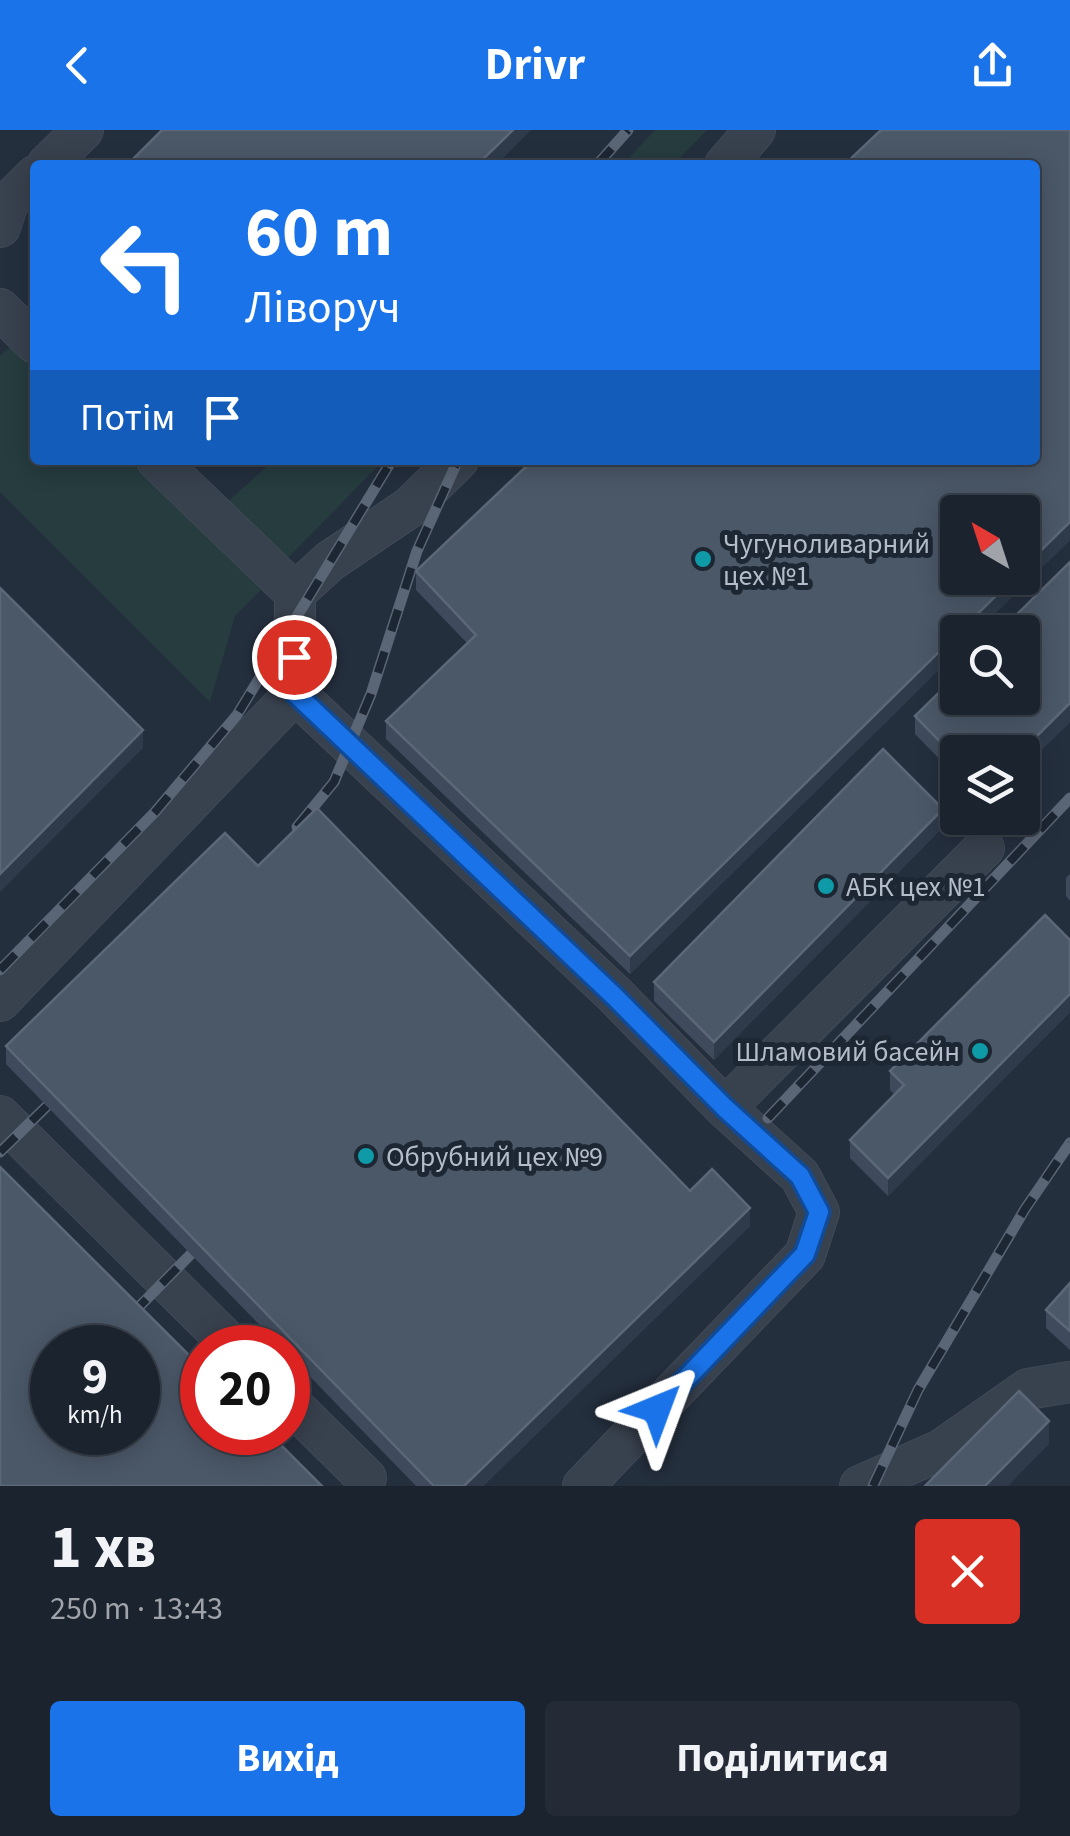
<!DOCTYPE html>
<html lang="uk">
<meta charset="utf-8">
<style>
body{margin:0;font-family:"Source Sans 3",sans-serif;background:#242b36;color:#f1f3f6;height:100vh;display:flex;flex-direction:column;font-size:38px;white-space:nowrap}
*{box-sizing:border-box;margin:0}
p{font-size:32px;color:#a0a4aa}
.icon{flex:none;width:55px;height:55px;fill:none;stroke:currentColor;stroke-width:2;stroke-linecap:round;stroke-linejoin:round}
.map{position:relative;height:1356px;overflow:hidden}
.details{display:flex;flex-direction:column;background:#1b232e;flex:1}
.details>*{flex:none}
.hud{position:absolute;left:30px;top:30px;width:1010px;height:305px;border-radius:10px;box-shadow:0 5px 25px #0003,0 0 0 2px #39404a;background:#1a73e8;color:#fff;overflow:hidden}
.needle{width:65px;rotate:321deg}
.tools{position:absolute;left:940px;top:365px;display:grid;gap:20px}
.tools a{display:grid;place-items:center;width:100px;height:100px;border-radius:10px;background:#1b232e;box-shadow:0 5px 25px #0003,0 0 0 2px #39404a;font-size:50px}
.speed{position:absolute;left:30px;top:1195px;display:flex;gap:20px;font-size:50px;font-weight:700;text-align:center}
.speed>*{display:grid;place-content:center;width:130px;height:130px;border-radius:50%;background:#1b232e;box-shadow:0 5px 25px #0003,0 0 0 2px #39404a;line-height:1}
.speed small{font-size:25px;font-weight:400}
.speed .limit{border:15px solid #d22;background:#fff;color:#111}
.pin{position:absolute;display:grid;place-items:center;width:85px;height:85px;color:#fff;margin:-42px;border:5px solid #fff;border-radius:50%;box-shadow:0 2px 10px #0007}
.me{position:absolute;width:110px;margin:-55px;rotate:44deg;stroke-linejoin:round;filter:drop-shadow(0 0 8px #0008)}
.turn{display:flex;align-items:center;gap:35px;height:210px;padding:0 50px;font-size:45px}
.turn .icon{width:130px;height:130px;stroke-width:2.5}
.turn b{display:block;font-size:70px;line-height:85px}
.then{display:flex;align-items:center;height:95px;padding:0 50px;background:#0003;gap:20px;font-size:38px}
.round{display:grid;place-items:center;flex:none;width:105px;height:105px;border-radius:10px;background:#242b36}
.overview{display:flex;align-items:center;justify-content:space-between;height:170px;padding:0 50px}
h1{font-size:60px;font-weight:700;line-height:75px}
.primary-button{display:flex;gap:20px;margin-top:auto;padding:20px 50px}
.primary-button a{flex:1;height:115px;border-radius:10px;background:#1a73e8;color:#fff;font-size:40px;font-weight:700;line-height:115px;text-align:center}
.primary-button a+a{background:#242b36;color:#f1f3f6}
header{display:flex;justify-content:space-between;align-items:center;height:130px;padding:0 50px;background:#1a73e8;color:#fff;font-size:45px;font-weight:700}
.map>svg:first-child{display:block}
.green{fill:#263c3f}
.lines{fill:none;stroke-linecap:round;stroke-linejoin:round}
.minor-casing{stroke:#414a57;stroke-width:42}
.minor{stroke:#38414e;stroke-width:40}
.rail-casing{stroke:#5a6575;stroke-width:11}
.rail{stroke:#1d2633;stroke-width:8;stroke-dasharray:22;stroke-linecap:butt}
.wall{fill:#3f4b5c}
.shaded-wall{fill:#2f3b4b}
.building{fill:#4b5868;stroke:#5c6777;stroke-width:2.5;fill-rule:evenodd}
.route-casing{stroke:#114b97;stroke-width:25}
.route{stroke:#1a73e8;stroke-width:18}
.culture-dot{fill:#0f9aa8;stroke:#1d2633;stroke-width:4}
.labels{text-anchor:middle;stroke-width:10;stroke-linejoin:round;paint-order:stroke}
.poi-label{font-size:28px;fill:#b4bcc9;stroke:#1d2633;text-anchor:start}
</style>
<header><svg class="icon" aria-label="back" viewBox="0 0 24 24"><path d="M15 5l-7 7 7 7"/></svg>Drivr<svg class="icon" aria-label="share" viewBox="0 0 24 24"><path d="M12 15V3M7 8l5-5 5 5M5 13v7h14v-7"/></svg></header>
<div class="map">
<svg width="1070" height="1356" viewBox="0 0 1070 1356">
<rect width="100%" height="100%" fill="#242f3e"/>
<path class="green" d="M655 0H707L673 35H622Z
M13 214 35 235V330H135L266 455 235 486 210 572 0 362V226Z
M274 330H384L285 431 224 375Z"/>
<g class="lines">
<g class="minor-casing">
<path id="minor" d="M47 35 83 0
M725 35 755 0
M0 97 8 73 35 46
M0 179 35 213
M157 330 295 463 330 431 410 377 458 330
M295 463V563L615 865 725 978 800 1046 819 1082 805 1125 583 1356
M0 871 295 563
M725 978 984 718
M0 986 234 1218
M288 1271 366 1348
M860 1356 941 1320 1028 1259 1070 1252"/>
</g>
<use href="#minor" class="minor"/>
<g class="rail-casing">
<path id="rail" d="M597 35 628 0
M297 697 334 652 371 564 417 421 458 330
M0 840 155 682 237 585 392 330
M768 988 1070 668
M0 1022 47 976
M131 1185 191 1124
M288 1247 299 1236
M873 1356 918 1260 1025 1079 1070 1013"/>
</g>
<use href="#rail" class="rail"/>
</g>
<path class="wall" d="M1070 0V410L976 502H958V521L630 844 386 609V591L467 513 416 460V441Z
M1070 432V592L1022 639V622H958V648L915 604V586Z
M943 697 714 930 654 871V852Z
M258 736 690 1061 750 1096 483 1356H416L288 1224V1218H282L6 934V916Z
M1070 744V771L1066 766V748Z
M1070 810V882L888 1066 850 1028V1010L894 964 890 960V941Z
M1070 1153V1220L1046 1198V1180Z"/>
<path class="shaded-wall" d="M513 0H531L496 35H482V30Z
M1070 392V410L976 502H958L1014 448H1022V439Z
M958 503V521L630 844V826Z
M1070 573V592L1022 639V622H1021Z
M143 600V618L0 762V744Z
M943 679V697L714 930V912Z
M1070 864V882L888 1066V1048Z
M750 1078V1096L483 1356H464Z
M1049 1291V1314L1008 1356H985Z"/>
<path class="building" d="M162 0H513L482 30 487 35H127Z
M881 0H1070V392L1022 439V382H958V448H1014L630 826 386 591 476 505 416 441 533 330H1035V35H844Z
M1070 432V573L1021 622H958V630L915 586 958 544V568H1022V502H999Z
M0 458 143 600 0 744Z
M883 619 943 679 714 912 654 852Z
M317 678 690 1061 712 1039 750 1078 464 1356H434L6 916 225 703 258 736Z
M1045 785 1070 810V864L888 1048 850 1010 904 955 890 941Z
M0 1037 202 1238V1302H268L322 1356H0ZM52 1218H138V1302H52Z
M1070 1153V1201L1046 1180Z
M1019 1261 1049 1291 985 1356H925Z"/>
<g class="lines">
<g class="route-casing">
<path id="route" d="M294 527 295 563 614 866 725 978 800 1046 819 1082 805 1124 657 1279"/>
</g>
<use href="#route" class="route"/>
</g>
<g class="culture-dot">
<circle cx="703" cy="429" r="10"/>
<circle cx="826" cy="756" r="10"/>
<circle cx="980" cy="921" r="10"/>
<circle cx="366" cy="1026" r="10"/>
</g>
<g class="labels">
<g class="poi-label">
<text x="723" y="423">Чугуноливарний<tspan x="723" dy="32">цех №1</tspan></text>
<text x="846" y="766">АБК цех №1</text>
<text x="960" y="931" text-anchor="end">Шламовий басейн</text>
<text x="386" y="1036">Обрубний цех №9</text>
</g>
</g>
</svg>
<div class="tools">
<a><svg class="needle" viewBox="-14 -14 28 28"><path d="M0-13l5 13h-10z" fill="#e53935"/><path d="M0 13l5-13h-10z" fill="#a0a4aa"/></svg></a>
<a><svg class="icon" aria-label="search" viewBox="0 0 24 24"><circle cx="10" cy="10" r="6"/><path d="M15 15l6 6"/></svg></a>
<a><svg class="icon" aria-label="layers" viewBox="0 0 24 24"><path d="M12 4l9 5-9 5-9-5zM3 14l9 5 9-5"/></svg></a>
</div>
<div class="speed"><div>9<small>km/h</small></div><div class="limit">20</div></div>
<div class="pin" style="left:294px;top:527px;background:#d93025"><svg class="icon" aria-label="arrive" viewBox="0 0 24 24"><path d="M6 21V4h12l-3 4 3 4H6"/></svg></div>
<svg class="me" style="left:657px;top:1279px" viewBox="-20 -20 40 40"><path d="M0-17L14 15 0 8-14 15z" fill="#1a73e8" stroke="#fff" stroke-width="4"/></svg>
<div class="hud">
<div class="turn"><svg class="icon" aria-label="left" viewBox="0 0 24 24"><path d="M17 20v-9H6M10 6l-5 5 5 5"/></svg><div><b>60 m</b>Ліворуч</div></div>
<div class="then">Потім<svg class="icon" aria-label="arrive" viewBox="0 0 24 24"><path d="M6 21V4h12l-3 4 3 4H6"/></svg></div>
</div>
</div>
<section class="details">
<div class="overview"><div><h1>1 хв</h1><p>250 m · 13:43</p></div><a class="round" style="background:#d93025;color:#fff"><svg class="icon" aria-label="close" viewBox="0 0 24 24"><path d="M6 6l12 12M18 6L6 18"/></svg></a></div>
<div class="primary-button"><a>Вихід</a><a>Поділитися</a></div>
</section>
